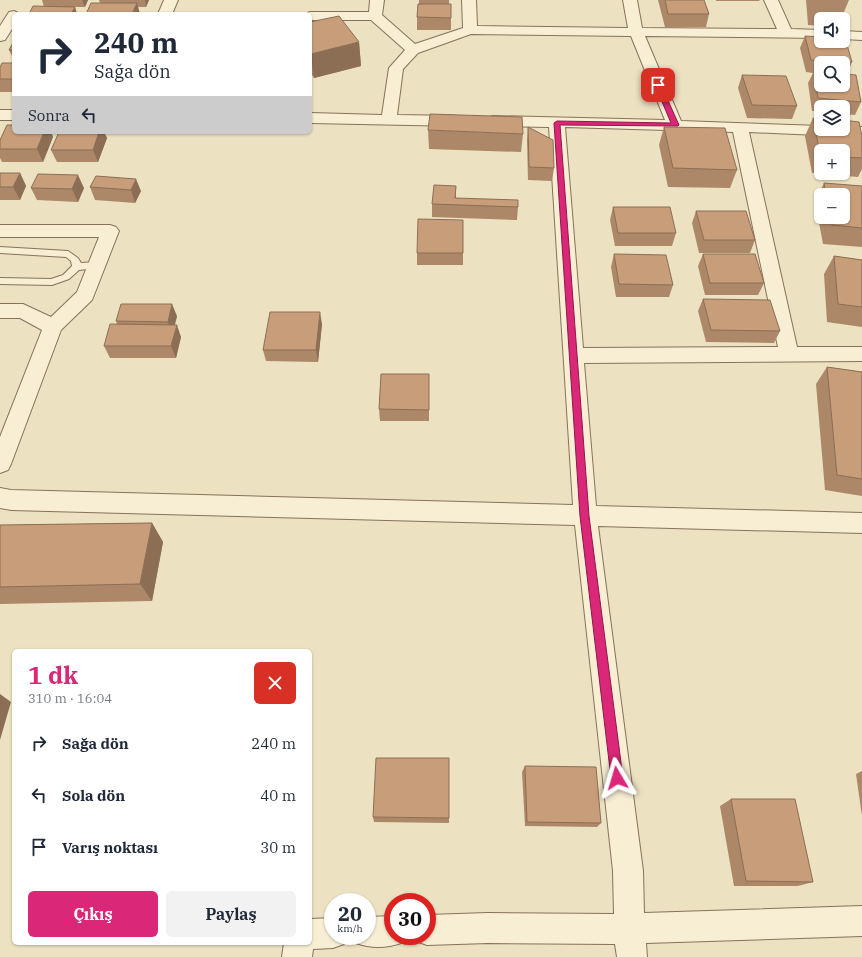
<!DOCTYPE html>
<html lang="tr">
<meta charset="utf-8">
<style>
body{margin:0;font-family:"IBM Plex Serif",serif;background:#f2f2f3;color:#1f2937;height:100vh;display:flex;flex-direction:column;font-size:15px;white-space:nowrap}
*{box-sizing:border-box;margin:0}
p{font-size:13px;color:#747a83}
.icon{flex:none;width:22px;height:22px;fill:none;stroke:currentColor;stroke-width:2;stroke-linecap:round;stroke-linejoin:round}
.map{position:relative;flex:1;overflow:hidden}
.details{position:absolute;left:12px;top:649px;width:300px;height:296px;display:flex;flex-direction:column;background:#fff;border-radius:6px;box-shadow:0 1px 3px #0004}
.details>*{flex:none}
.top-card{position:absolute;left:12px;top:12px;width:300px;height:122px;border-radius:6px;box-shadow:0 1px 3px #0004;background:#fff;color:#1f2937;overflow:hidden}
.controls{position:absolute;left:814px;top:12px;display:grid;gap:8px}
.controls a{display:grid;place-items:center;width:36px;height:36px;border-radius:6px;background:#fff;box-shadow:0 1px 3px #0004;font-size:20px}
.speed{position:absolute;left:324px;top:893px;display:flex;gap:8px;font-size:20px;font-weight:700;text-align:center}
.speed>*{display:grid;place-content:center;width:52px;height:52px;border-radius:50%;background:#fff;box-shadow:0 1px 3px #0004;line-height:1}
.speed small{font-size:10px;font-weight:400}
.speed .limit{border:6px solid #d22;background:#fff;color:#111}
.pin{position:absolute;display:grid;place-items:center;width:34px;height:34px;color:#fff;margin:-17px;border-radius:8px;box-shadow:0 2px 6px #0006}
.me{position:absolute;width:44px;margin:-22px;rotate:353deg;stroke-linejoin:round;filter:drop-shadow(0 0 3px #0008)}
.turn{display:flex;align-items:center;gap:14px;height:84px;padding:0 16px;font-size:18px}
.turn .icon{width:52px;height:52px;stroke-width:2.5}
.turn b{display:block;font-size:28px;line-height:34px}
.then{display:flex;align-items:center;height:38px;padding:0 16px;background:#0003;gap:8px;font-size:15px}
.round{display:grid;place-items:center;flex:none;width:42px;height:42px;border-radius:6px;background:#f2f2f3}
.head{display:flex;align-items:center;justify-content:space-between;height:68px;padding:0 16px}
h1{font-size:24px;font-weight:700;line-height:30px;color:#db2777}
.action{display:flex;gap:8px;margin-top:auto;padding:8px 16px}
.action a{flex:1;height:46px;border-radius:6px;background:#db2777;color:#fff;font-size:16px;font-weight:700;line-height:46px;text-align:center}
.action a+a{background:#f2f2f3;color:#1f2937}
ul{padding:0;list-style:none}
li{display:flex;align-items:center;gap:12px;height:52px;padding:0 16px}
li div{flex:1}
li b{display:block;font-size:15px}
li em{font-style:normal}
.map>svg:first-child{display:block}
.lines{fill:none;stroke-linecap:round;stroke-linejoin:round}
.service-casing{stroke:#85725a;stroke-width:2}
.minor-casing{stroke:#85725a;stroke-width:2}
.service{fill:#f7eed4;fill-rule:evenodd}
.minor{fill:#f7eed4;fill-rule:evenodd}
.wall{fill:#ac8768;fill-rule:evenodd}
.shaded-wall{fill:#8c6e55}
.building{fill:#c89d79;stroke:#8c6e55}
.route{fill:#db2777;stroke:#8e194d}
</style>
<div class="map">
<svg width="862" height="957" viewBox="0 0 862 957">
<rect width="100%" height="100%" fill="#ece1c1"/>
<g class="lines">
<g class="service-casing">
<path id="service" d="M0 247 68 251 78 258 81 263 96 262 101 265 96 268 79 270 69 279 52 285 0 284V278L51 279 63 275 72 266 71 261 66 257 0 253Z"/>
</g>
<g class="minor-casing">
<path id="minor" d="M164 0H178L172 14H158Z
M370 0H384L382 15 415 44 463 28 462 0H476L477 26 628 28 623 0H637L642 28 777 29 764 0H778L791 29 821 30V38L645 36 681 121 821 126V129H843V127H862V137L749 132 797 347H862V361L584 363 596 506 862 513V533L598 526 643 871 644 913 862 906V936L646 943 647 957H617L615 944 488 943 427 945 416 941 414 936H427V915L488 913 614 914 613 871 575 525 11 510 0 508V488L11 490 573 505 549 127 493 126 487 124 485 121 487 118 493 116 665 120 631 36 471 34 418 53 403 69 397 115 459 116 465 118 467 121 465 124 459 126 310 123V113L382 115 389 68 405 50 371 20H310V14H305L310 12H369ZM565 127 733 132 778 347 583 348Z
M14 11 20 14H14V26L5 40 0 41V26L9 12Z
M843 31 862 32V40L843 39Z
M0 110H14V120H0Z
M0 225H110L116 227 119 231 94 295 92 300 61 330 11 464 8 470 0 473V437L42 330 20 318H0V304H23L51 317 77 292 99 237H0Z
M393 916V936H406L404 942C388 948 372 949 356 943L354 936H367V917Z
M333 918V936H347L344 944 333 948 313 949 312 957H282L284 943H310V919Z"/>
</g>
<use href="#service" class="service"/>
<use href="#minor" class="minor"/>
</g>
<path class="wall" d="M42 0H88L85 7H67H75L77 14H29L44 7Z
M99 0H149L146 7H138L100 3Z
M419 0H449V4H451V30H417V17L419 4Z
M658 0H704L709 14 706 27H665Z
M716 0H760L759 1H716Z
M806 0H849L841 19H821V26L808 25Z
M310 22 359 42 361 66 314 78 310 72Z
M805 36 852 62 847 74 861 102 855 115 843 114V107H821V111H812L808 83 813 73 806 72 800 48ZM821 63H843V85H821Z
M14 41V60L9 50Z
M14 63V92H0V67Z
M742 75 797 106 792 119 747 118 738 88Z
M813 118 862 136V169L858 177 812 173 805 136ZM821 151H843V173H821Z
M528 127 554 168 552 181 528 180 527 140Z
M664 127 737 170 730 188 668 187 659 145Z
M428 130 523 134 521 152 429 149Z
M14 132H51L53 137 43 162H2L0 158V140Z
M59 132H104L107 138 98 162H57L51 150Z
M0 173H20L26 186 20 200H0Z
M96 176 141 191 135 203 95 200 90 187Z
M824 183 862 186V247L823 244 815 201ZM821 195H843V217H821Z
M456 186V198L518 207 517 220 432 217V204Z
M31 188H84L78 202 37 200Z
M613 207 676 233 672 246H615L610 220Z
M696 211 755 240 750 253H699L692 223Z
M417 253H463V265H417Z
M614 254 673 285 669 297H616L611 267Z
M703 254 764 283 758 295H705L698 266Z
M834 256 862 260V327L827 322 824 274Z
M703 299 780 331 774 343 706 342 698 311Z
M177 316 175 325 181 337 176 358H110L104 346 117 324 116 321Z
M322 324 318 362 266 361 263 350Z
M827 367 862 372V496L825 490 816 384Z
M429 374V421H380L379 409Z
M152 523 163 542 152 601 0 604V525Z
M525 766 601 823 597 827 525 826 522 772Z
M862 771V816L856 774Z
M731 799 813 882 798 886H734L720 806Z
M373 817 449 818V823L374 822Z"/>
<path class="shaded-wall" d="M82 0H88L85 7Z
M145 0H149L146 7Z
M137 3 140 14H132Z
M75 7 77 14H71Z
M359 42 361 66 314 78 311 54Z
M44 132H51L53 137 43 162 37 149Z
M99 132H104L107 138 98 162 93 150Z
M20 173 26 186 20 200 13 187Z
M78 175 84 188 78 202 72 189Z
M136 179 141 191 135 203 131 190Z
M172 304 177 316 172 334 168 322Z
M320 312 322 324 318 362 316 350Z
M177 325 181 337 176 358 171 346Z
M152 523 163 542 152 601 140 584Z
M0 694 11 702 0 740Z"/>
<path class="building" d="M665 0H704L709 14H668Z
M91 3H137L132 14H86Z
M418 4H451V18L417 17Z
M33 6 75 7 71 14H29Z
M339 16 359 42 311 54 310 53V22Z
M805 36 821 37V41H843V38H845L852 62 811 60Z
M14 41V50H9Z
M2 63H14V79H0V67Z
M814 71H821V85H843V74L856 75 861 102 818 98Z
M742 75 786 76 797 106 752 105Z
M430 114 522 117 523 134 428 130Z
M813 118H821V129H843V120L859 122 862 136V158L843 157V151H821V155L820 154Z
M7 125H14V132H44L37 149H0V140Z
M528 127 553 140 554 168 529 167Z
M664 127 725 128 737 170 673 168Z
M59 132H99L93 150H51Z
M0 173H20L13 187H0Z
M38 174 78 175 72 189 31 188Z
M96 176 136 179 131 190 90 187Z
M824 183 862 186V228L832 225 831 217H843V195H826Z
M434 185 456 186 455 198 518 200V207L432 204Z
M613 207H670L676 233H618Z
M696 211H746L755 240H704Z
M418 219 463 220V253H417Z
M614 254 666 255 673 285 619 284Z
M703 254H755L764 283H710Z
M834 256 862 260V307L838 304Z
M703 299 770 300 780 331 711 330Z
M121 304H172L168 322 116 321Z
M270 312H320L316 350H263Z
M110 324 177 325 171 346H104Z
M827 367 862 372V479L837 475Z
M381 374H429V410L379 409Z
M152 523 140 584 0 587V525Z
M376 758H449V818L373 817Z
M525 766 596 767 601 823 527 822Z
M731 799H795L813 882 746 881Z"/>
<path class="route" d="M658 83 661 85 679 125 678 126 560 125 589 516 623 778 621 782 617 784 613 782 611 778 580 516 554 123 557 121 671 123 655 85Z"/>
</svg>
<div class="controls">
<a><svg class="icon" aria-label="sound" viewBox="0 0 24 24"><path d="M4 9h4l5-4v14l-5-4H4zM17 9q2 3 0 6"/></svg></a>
<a><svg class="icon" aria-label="search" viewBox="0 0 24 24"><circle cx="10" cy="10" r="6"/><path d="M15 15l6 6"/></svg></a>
<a><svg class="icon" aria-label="layers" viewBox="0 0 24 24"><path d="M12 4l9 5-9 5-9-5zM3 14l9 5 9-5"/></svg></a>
<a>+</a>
<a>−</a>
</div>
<div class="speed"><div>20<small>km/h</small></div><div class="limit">30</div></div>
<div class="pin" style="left:658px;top:85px;background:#d93025"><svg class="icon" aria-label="arrive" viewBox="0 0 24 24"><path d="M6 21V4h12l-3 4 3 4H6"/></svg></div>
<svg class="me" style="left:617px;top:778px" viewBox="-20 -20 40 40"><path d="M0-17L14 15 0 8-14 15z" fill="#db2777" stroke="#fff" stroke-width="4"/></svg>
<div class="top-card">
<div class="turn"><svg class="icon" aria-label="right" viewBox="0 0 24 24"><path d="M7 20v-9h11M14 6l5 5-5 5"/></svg><div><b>240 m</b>Sağa dön</div></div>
<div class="then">Sonra<svg class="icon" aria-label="left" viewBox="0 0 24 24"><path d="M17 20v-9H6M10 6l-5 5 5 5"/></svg></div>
</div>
<section class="details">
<div class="head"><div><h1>1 dk</h1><p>310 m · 16:04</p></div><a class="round" style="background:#d93025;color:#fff"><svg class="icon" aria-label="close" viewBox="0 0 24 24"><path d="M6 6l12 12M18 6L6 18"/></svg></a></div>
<ul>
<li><svg class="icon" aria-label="right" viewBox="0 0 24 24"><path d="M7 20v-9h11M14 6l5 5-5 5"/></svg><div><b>Sağa dön</b></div><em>240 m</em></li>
<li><svg class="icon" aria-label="left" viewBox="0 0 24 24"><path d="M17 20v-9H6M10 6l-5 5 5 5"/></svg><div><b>Sola dön</b></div><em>40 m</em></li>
<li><svg class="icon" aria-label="arrive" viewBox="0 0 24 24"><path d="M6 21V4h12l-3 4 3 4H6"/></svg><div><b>Varış noktası</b></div><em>30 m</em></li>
</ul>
<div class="action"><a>Çıkış</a><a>Paylaş</a></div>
</section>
</div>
